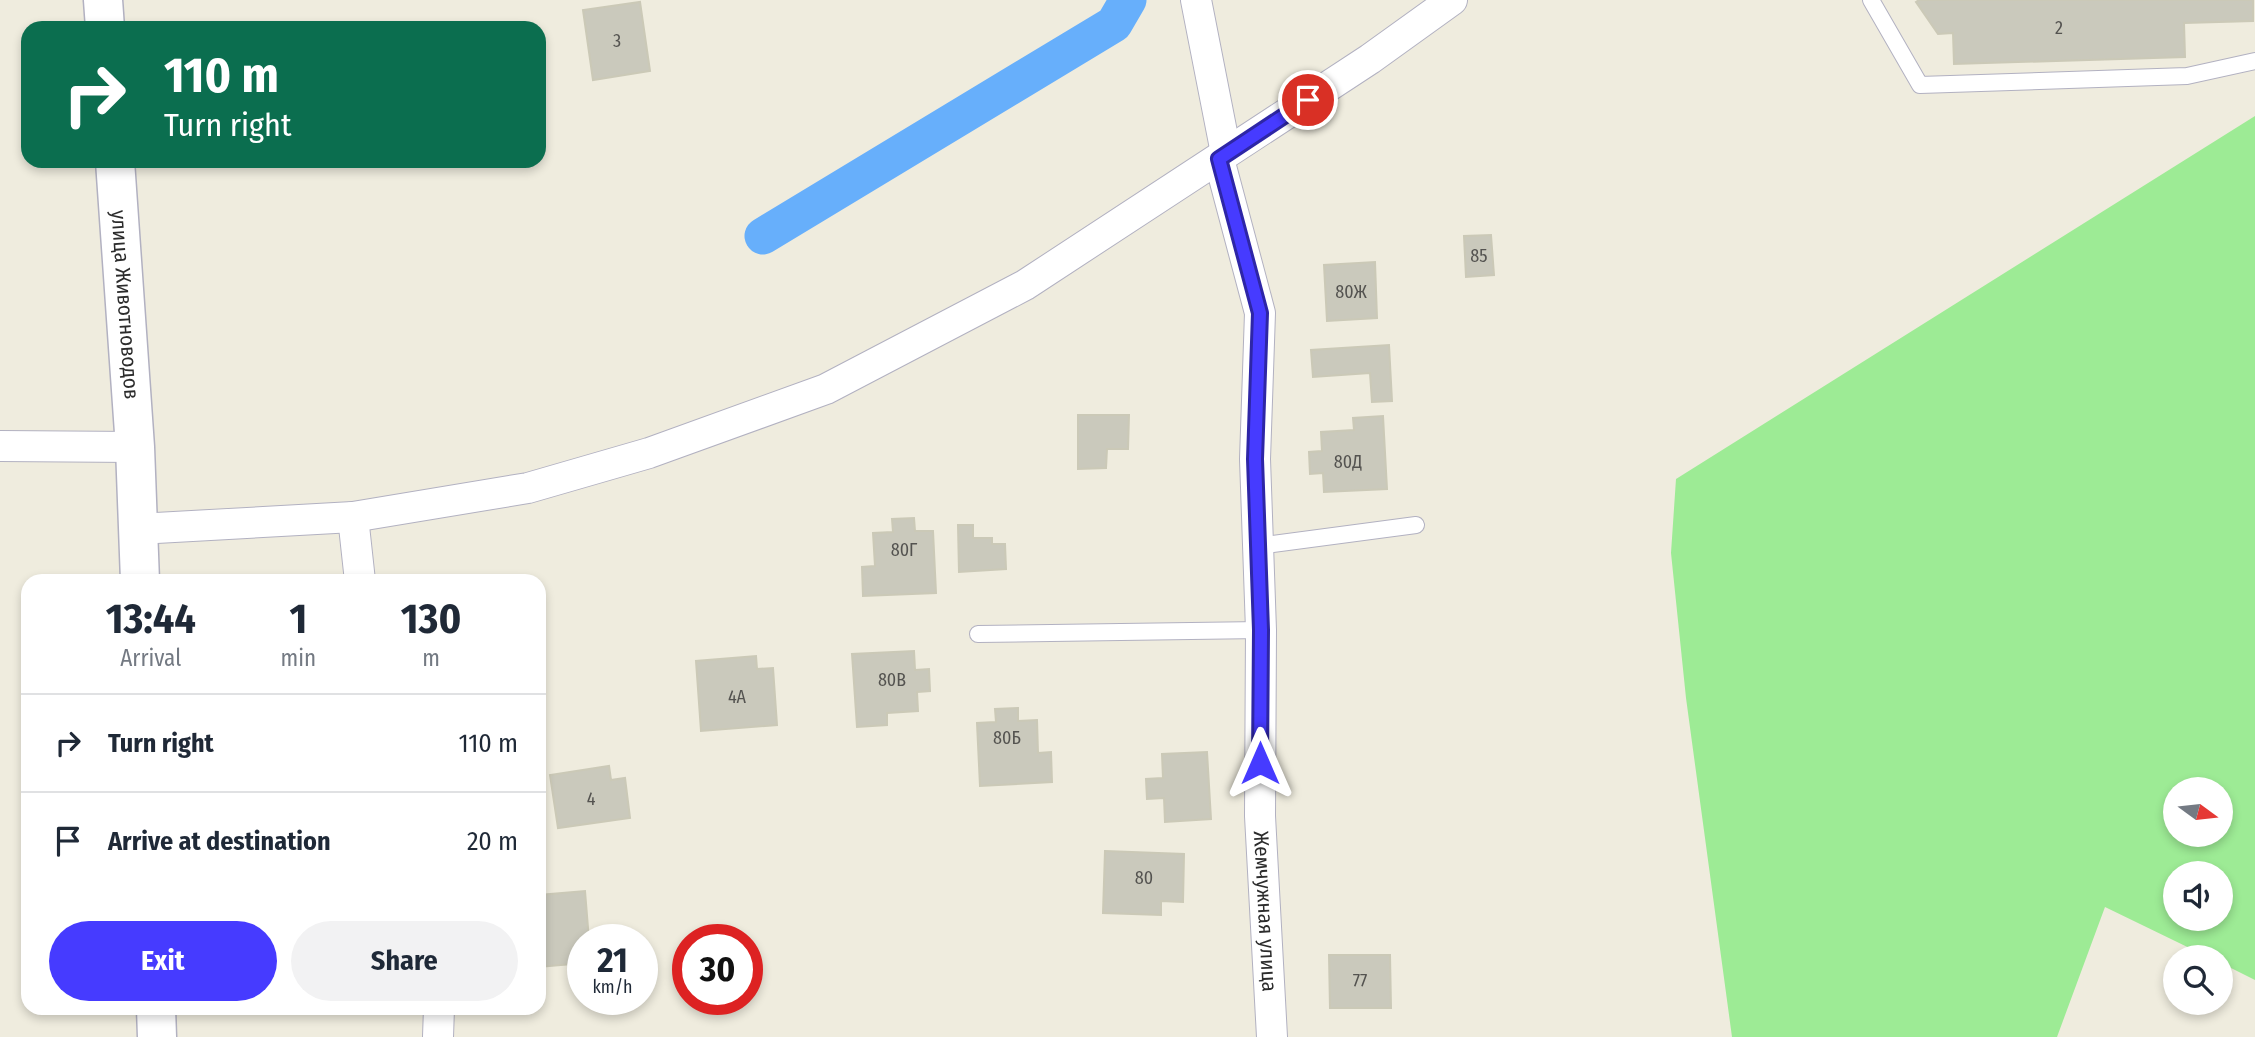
<!DOCTYPE html>
<meta charset="utf-8">
<style>
body{margin:0;font-family:"Fira Sans Condensed",sans-serif;background:#f2f2f3;color:#1f2937;height:100vh;display:flex;flex-direction:column;font-size:26px;white-space:nowrap}
*{box-sizing:border-box;margin:0}
p{font-size:23px;color:#747a83}
.icon{flex:none;width:38px;height:38px;fill:none;stroke:currentColor;stroke-width:2;stroke-linecap:round;stroke-linejoin:round}
.map{position:relative;flex:1;overflow:hidden}
.panel{position:absolute;left:21px;top:574px;width:525px;height:441px;display:flex;flex-direction:column;background:#fff;border-radius:21px;box-shadow:0 4px 10px #0003}
.panel>*{flex:none}
.hud{position:absolute;left:21px;top:21px;width:525px;height:147px;border-radius:21px;box-shadow:0 4px 10px #0003;background:#0b6e4f;color:#fff;overflow:hidden}
.needle{width:46px;rotate:105deg}
.controls{position:absolute;left:2163px;top:777px;display:grid;gap:14px}
.controls a{display:grid;place-items:center;width:70px;height:70px;border-radius:50%;background:#fff;box-shadow:0 4px 10px #0003;font-size:35px}
.speed{position:absolute;left:567px;top:924px;display:flex;gap:14px;font-size:35px;font-weight:700;text-align:center}
.speed>*{display:grid;place-content:center;width:91px;height:91px;border-radius:50%;background:#fff;box-shadow:0 4px 10px #0003;line-height:1}
.speed small{font-size:18px;font-weight:400}
.speed .limit{border:10px solid #d22;background:#fff;color:#111}
.pin{position:absolute;display:grid;place-items:center;width:60px;height:60px;color:#fff;margin:-30px;border:4px solid #fff;border-radius:50%;box-shadow:0 2px 7px #0007}
.me{position:absolute;width:77px;margin:-38px;rotate:0deg;stroke-linejoin:round;filter:drop-shadow(0 0 5px #0008)}
.turn{display:flex;align-items:center;gap:24px;height:147px;padding:0 28px;font-size:32px}
.turn .icon{width:91px;height:91px;stroke-width:2.5}
.turn b{display:block;font-size:49px;line-height:60px}
.eta{display:flex;justify-content:space-evenly;align-items:center;height:119px;text-align:center}
.eta b{font-size:42px;font-weight:700;line-height:49px}
.cta{display:flex;gap:14px;margin-top:auto;padding:14px 28px}
.cta a{flex:1;height:80px;border-radius:42px;background:#463bff;color:#fff;font-size:28px;font-weight:700;line-height:80px;text-align:center}
.cta a+a{background:#f2f2f3;color:#1f2937}
ul{padding:0;list-style:none}
li{display:flex;align-items:center;gap:21px;height:98px;padding:0 28px;border-top:2px solid #e0e1e3}
li div{flex:1}
li b{display:block;font-size:26px}
li em{font-style:normal}
.map>svg:first-child{display:block}
.green{fill:#9deb95;fill-rule:evenodd}
.lines{fill:none;stroke-linecap:round;stroke-linejoin:round}
.canal{stroke:#67affb;stroke-width:37}
.building{fill:#cac9bc;stroke:#cbc9b7;stroke-width:2}
.service-casing{stroke:#b2b1c1;stroke-width:18}
.minor-casing{stroke:#b2b1c1;stroke-width:32}
.secondary-casing{stroke:#b2b1c1;stroke-width:41}
.service{stroke:#fff;stroke-width:16}
.minor{stroke:#fff;stroke-width:30}
.secondary{stroke:#fff;stroke-width:38}
.route-casing{stroke:#2e26a6;stroke-width:18}
.route{stroke:#463bff;stroke-width:12}
.labels{text-anchor:middle;stroke-width:7;stroke-linejoin:round;paint-order:stroke}
.number-label{font-size:18px;fill:#545350}
.street-label{font-size:21px;fill:#2c2c2c;stroke:#fff}
</style>
<div class="map">
<svg width="2255" height="1037" viewBox="0 0 2255 1037">
<rect width="100%" height="100%" fill="#efecde"/>
<path class="green" d="M2255 116V980L2221 963V957H2208L2105 907 2057 1037H1732L1686 698 1671 553 1676 479ZM2175 789H2221V835H2175ZM2175 873H2221V919H2175Z"/>
<g class="lines">
<path class="canal" d="M763 236 1114 24 1128 0"/>
</g>
<path class="building" d="M1919 0H2253V21L2184 23 2185 57 1954 64 1953 33 1938 34 1916 2Z
M640 2 650 71 593 80 583 10Z
M1491 235 1494 275 1466 277 1464 236Z
M1375 262 1377 318 1327 321 1324 265Z
M1389 345 1392 401 1372 402 1370 373 1313 377 1311 350Z
M1078 415H1129L1128 449H1107L1106 468 1078 469Z
M1383 416 1387 489 1324 492 1323 473 1310 474 1309 452 1322 451 1321 432 1354 430 1353 418Z
M914 518 915 531H933L936 593 863 596 862 567 875 566 873 533 893 532 892 519Z
M958 525H973V538H992V544H1005L1006 569 959 572Z
M914 651 915 670 929 669 930 691 917 692 918 711 887 713V725L857 727 852 654Z
M756 656 757 669 773 668 777 725 701 731 696 661Z
M1018 708V721L1037 720 1038 753 1051 752 1052 782 980 786 977 723 996 722 995 709Z
M1207 752 1211 819 1165 822 1164 798 1147 799 1146 779 1163 778 1162 754Z
M609 766 611 780 625 778 630 818 558 828 550 775Z
M1105 851 1184 854 1183 902 1161 901V915L1103 913Z
M585 891 589 940H583V963L539 967V895Z
M1329 955H1390L1391 1008H1330Z"/>
<g class="lines">
<g class="service-casing">
<path id="service" d="M1871 0 1920 85 2187 76 2255 61
M1258 546 1416 525
M978 634 1261 630"/>
</g>
<g class="minor-casing">
<g id="minor">
<path d="M1196 0 1226 153"/>
<path id="s1" d="M1219 159 1260 313 1255 459 1261 630 1260 816 1272 1037"/>
<path d="M0 446 135 447"/>
<path d="M353 517 360 581"/>
<path d="M138 529 353 517 528 488 649 453 826 389 1025 285 1370 59 1452 0"/>
<path d="M438 1037 439 1008"/>
</g>
</g>
<g class="secondary-casing">
<g id="secondary">
<path d="M103 0 105 28"/>
<path id="s2" d="M115 161 135 447 140 581"/>
<path d="M156 1008 157 1037"/>
</g>
</g>
<use href="#service" class="service"/>
<use href="#minor" class="minor"/>
<use href="#secondary" class="secondary"/>
</g>
<g class="lines">
<g class="route-casing">
<path id="route" d="M1260 763 1261 630 1255 459 1260 313 1219 159 1308 100"/>
</g>
<use href="#route" class="route"/>
</g>
<g class="labels">
<g class="number-label">
<text x="2059" y="34">2</text>
<text x="617" y="47">3</text>
<text x="1479" y="262">85</text>
<text x="1351" y="298">80Ж</text>
<text x="1348" y="468">80Д</text>
<text x="904" y="556">80Г</text>
<text x="892" y="686">80В</text>
<text x="737" y="703">4А</text>
<text x="1007" y="744">80Б</text>
<text x="591" y="805">4</text>
<text x="1144" y="884">80</text>
<text x="1360" y="987">77</text>
</g>
<g class="street-label">
<text dy="7" stroke="none"><textPath href="#s2" startOffset="144">улица Животноводов</textPath></text>
<text dy="7" stroke="none"><textPath href="#s1" startOffset="758">Жемчужная улица</textPath></text>
</g>
</g>
</svg>
<div class="controls">
<a><svg class="needle" viewBox="-14 -14 28 28"><path d="M0-13l5 13h-10z" fill="#e53935"/><path d="M0 13l5-13h-10z" fill="#747a83"/></svg></a>
<a><svg class="icon" aria-label="sound" viewBox="0 0 24 24"><path d="M4 9h4l5-4v14l-5-4H4zM17 9q2 3 0 6"/></svg></a>
<a><svg class="icon" aria-label="search" viewBox="0 0 24 24"><circle cx="10" cy="10" r="6"/><path d="M15 15l6 6"/></svg></a>
</div>
<div class="speed"><div>21<small>km/h</small></div><div class="limit">30</div></div>
<div class="pin" style="left:1308px;top:100px;background:#d93025"><svg class="icon" aria-label="arrive" viewBox="0 0 24 24"><path d="M6 21V4h12l-3 4 3 4H6"/></svg></div>
<svg class="me" style="left:1260px;top:763px" viewBox="-20 -20 40 40"><path d="M0-17L14 15 0 8-14 15z" fill="#463bff" stroke="#fff" stroke-width="4"/></svg>
<div class="hud">
<div class="turn"><svg class="icon" aria-label="right" viewBox="0 0 24 24"><path d="M7 20v-9h11M14 6l5 5-5 5"/></svg><div><b>110 m</b>Turn right</div></div>
</div>
<section class="panel">
<div class="eta">
<div><b>13:44</b><p>Arrival</p></div>
<div><b>1</b><p>min</p></div>
<div><b>130</b><p>m</p></div>
</div>
<ul>
<li><svg class="icon" aria-label="right" viewBox="0 0 24 24"><path d="M7 20v-9h11M14 6l5 5-5 5"/></svg><div><b>Turn right</b></div><em>110 m</em></li>
<li><svg class="icon" aria-label="arrive" viewBox="0 0 24 24"><path d="M6 21V4h12l-3 4 3 4H6"/></svg><div><b>Arrive at destination</b></div><em>20 m</em></li>
</ul>
<div class="cta"><a>Exit</a><a>Share</a></div>
</section>
</div>
